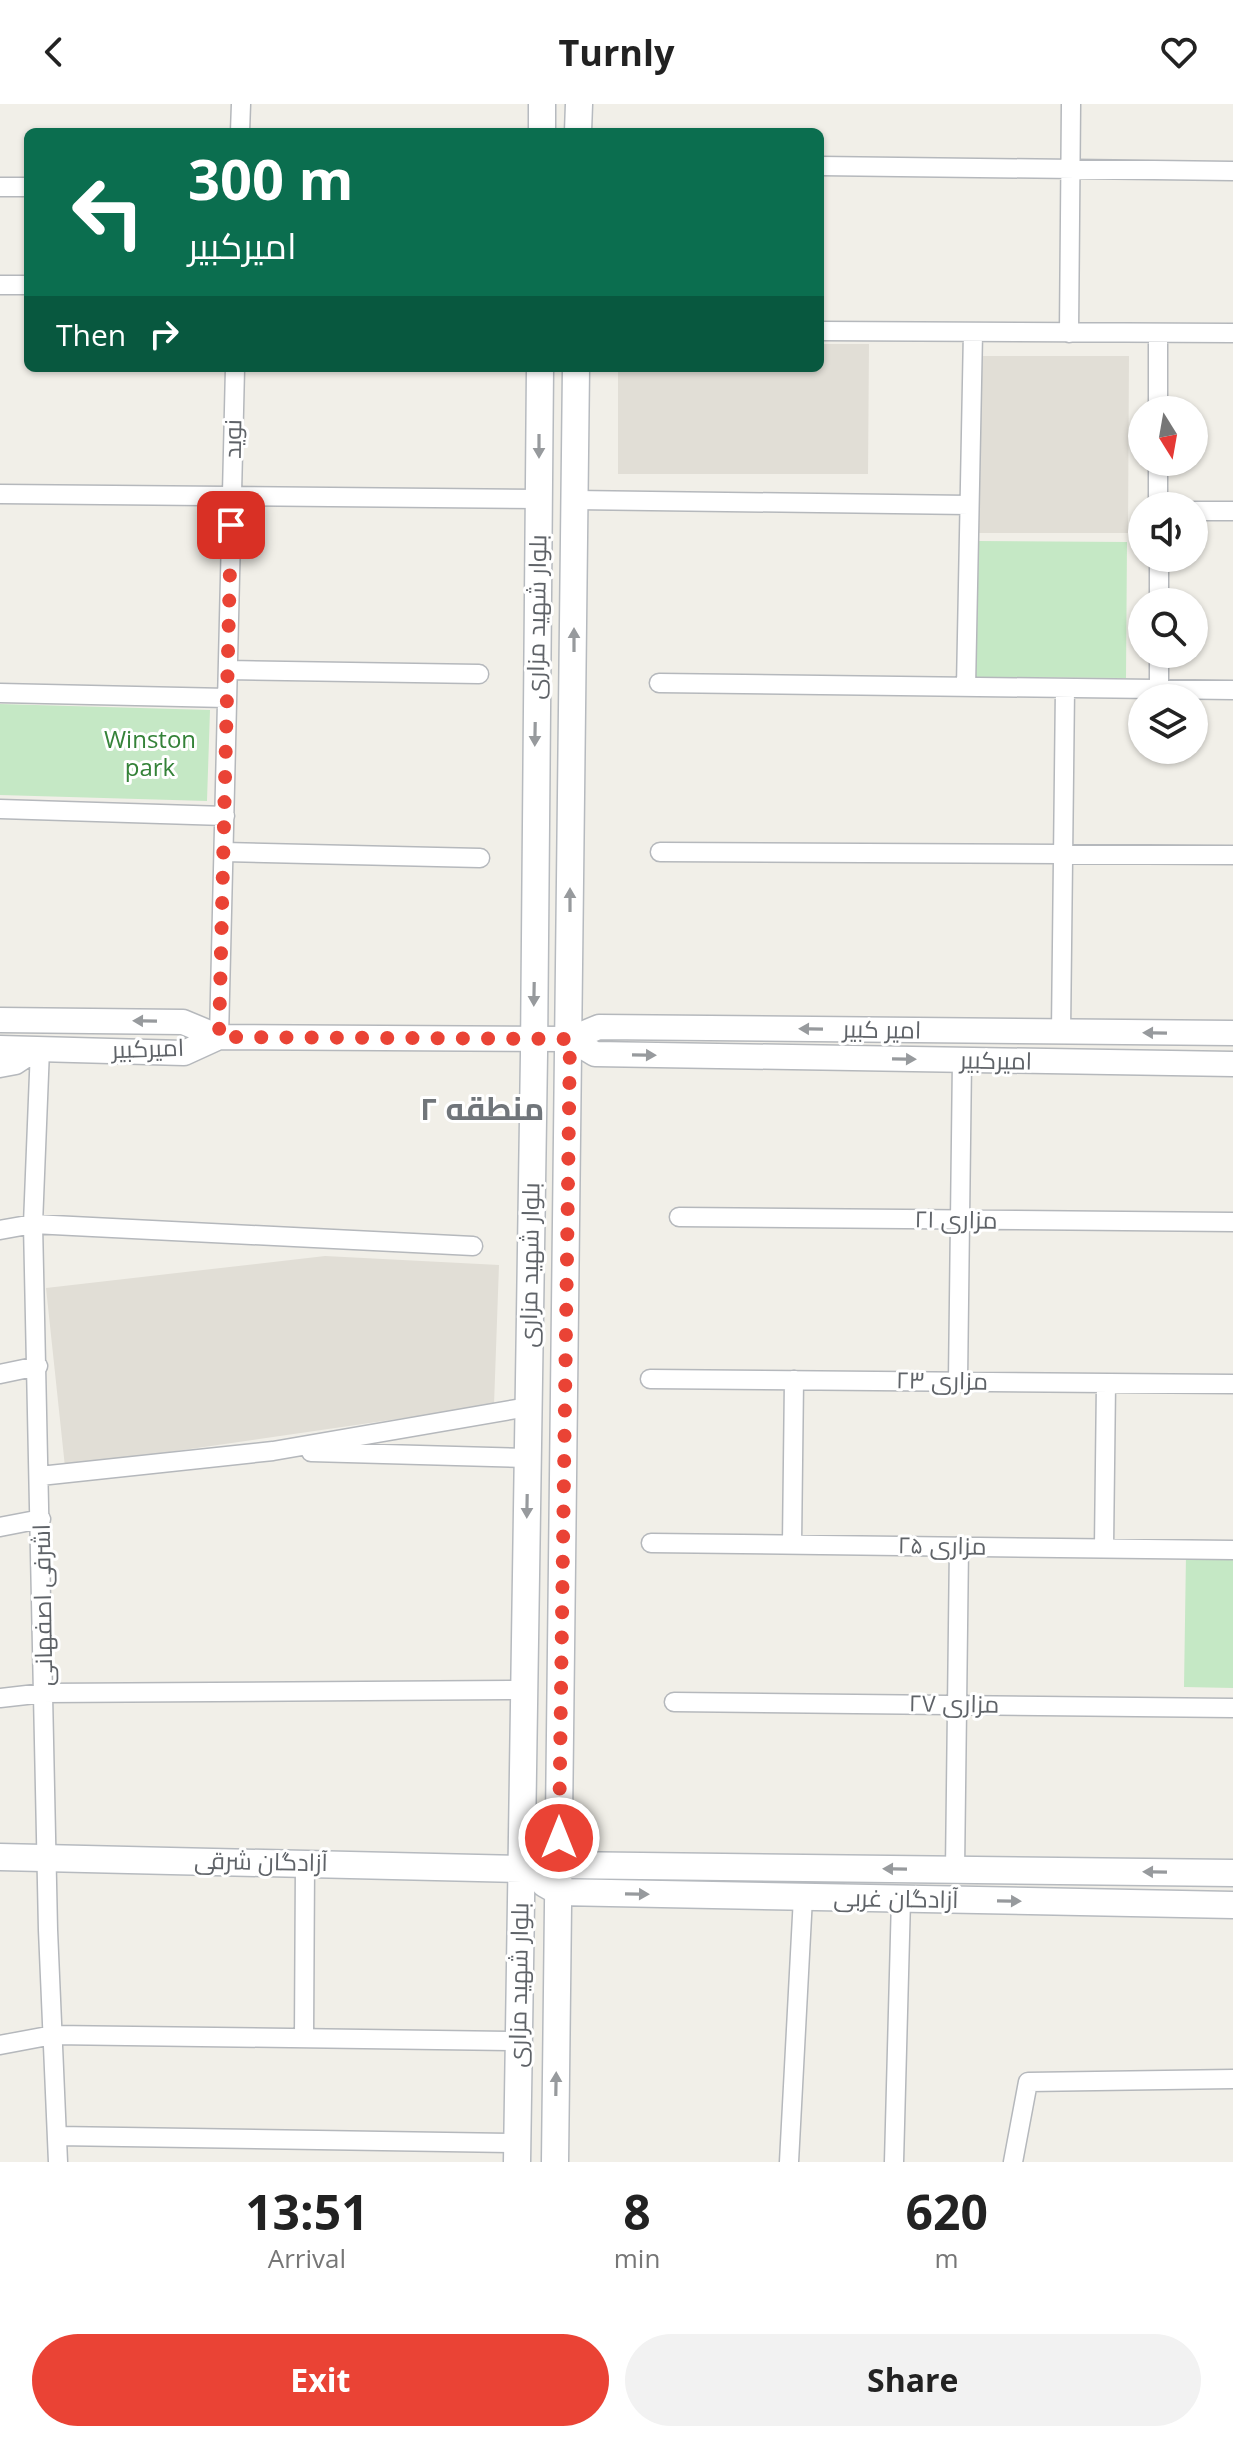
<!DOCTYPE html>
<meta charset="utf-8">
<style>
body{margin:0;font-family:"Open Sans",Cairo,sans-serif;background:#f2f2f2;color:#222;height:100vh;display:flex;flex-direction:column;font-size:30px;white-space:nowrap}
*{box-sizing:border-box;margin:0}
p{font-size:26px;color:#767676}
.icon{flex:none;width:44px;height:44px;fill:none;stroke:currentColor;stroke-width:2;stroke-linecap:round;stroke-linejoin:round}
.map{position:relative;height:2058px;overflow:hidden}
.panel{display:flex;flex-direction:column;background:#fff;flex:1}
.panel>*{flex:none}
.banner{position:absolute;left:24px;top:24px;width:800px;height:244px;border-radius:12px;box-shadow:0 2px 6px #0004;background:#0b6e4f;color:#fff;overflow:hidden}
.needle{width:52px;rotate:169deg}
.fabs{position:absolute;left:1128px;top:292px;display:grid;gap:16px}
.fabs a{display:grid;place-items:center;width:80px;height:80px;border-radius:50%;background:#fff;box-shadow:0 2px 6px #0004;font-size:40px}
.pin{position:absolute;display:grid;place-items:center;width:68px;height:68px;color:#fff;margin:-34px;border-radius:16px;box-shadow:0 4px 12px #0006}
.me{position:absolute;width:88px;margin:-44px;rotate:0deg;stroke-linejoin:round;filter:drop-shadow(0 0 6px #0008)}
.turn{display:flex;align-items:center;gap:28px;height:168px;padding:0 32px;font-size:36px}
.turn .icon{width:104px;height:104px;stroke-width:2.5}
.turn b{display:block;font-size:56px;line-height:68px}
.then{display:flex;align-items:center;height:76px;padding:0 32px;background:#0003;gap:16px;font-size:30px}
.eta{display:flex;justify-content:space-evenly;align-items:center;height:136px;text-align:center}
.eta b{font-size:48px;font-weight:700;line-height:56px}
.action{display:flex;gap:16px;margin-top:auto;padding:16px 32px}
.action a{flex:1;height:92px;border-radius:48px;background:#ea4335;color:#fff;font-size:32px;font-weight:700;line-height:92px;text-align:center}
.action a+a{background:#f2f2f2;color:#222}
header{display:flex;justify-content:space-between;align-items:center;height:104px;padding:0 32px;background:#fff;font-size:36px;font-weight:700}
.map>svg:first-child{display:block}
.education{fill:#e1ded6}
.green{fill:#c5e8c5}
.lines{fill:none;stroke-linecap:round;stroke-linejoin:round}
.minor-casing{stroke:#b5b8bc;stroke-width:21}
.tertiary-casing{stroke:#b5b8bc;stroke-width:27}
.secondary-casing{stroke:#b6babf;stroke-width:29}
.minor{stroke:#fff;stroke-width:18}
.tertiary{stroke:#fff;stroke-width:24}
.secondary{stroke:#fff;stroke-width:26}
.oneway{fill:#979a9d}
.route{stroke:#ea4335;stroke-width:14;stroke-dasharray:0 25.2}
.labels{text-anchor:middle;stroke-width:6;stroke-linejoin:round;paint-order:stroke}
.street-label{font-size:24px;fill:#5f6368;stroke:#fff}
.park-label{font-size:24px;fill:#348238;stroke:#fff}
.district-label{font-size:32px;font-weight:bold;fill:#70757a;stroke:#fff}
</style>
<header><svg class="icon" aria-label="back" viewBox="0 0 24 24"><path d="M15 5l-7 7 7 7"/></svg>Turnly<svg class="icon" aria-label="heart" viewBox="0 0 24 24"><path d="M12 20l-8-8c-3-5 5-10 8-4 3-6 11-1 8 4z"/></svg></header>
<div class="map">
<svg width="1233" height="2058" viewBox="0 0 1233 2058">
<rect width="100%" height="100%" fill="#f1efe8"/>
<path class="education" d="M820 240H869L868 370H618V264H820Z
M977 252H1129L1128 429H976Z
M325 1152 499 1161 494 1301 65 1363 46 1184Z"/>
<path class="green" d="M976 437 1127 438 1126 574 975 573Z
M0 600 210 606 207 697 0 691Z
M1186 1450 1233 1451V1584L1184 1583Z"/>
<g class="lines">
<g class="minor-casing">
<path id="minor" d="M240 28 241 0
M820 62 1233 67
M0 83H28
M0 181H28
M820 227 1233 229
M1069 229 1071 0
M1158 230V306
M1158 358V402
M0 390 539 395
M575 396 969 401
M1194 407H1233
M1159 454V498
M1159 550V585
M228 566 479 570
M659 579 1233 586
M966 583 973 228
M0 589 227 594
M0 705 225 712
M224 748 480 754
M660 748 1233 751
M1061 928 1065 584
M219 933 235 264
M40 945 33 1120 48 1826 58 2058
M0 964 16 961 40 945
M679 1113 1233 1118
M0 1126 33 1120 473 1142
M0 1270 38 1262
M650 1275 1233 1280
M958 1277 962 956
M311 1348 527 1354
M40 1372 273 1347 528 1303
M0 1423 41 1415
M651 1439 1233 1446
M792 1440 794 1276
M1104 1443 1106 1279
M0 1594 44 1589 524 1586
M674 1598 1233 1604
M955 1766 959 1442
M304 1933 305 1759
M0 1941 53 1931 517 1937
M57 2032 517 2039
M789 2058 803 1793
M894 2058 901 1795
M1013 2058 1028 1978 1233 1975"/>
</g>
<g class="tertiary-casing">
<path id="tertiary" d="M0 916 183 918 219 933
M570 935 595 950 1233 960
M0 944 184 949 219 933 570 935 599 923 1233 929"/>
</g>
<g class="secondary-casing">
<path id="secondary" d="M542 28V0
M578 28 579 0
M0 1753 522 1765 559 1761 1233 1769
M545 1780 559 1788 1233 1801
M517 2058 534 950 540 264
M555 2058 576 264"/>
</g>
<use href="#minor" class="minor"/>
<use href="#tertiary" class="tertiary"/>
<use href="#secondary" class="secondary"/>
</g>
<defs><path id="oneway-solid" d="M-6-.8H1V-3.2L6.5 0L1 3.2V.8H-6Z" transform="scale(2)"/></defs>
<g class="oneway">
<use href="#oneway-solid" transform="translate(539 342) rotate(90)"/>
<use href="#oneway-solid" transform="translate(574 536) rotate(-90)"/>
<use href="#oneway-solid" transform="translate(535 630) rotate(91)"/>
<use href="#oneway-solid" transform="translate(570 796) rotate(-90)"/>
<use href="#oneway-solid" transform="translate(534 890) rotate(91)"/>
<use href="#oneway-solid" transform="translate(145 917) rotate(-179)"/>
<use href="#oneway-solid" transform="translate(811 925) rotate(-179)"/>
<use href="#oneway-solid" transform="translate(1155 929) rotate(-179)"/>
<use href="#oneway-solid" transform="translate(644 951) rotate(1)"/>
<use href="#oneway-solid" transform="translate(904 955) rotate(1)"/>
<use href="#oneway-solid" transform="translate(527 1402) rotate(91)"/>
<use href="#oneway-solid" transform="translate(895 1765) rotate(-179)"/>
<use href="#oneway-solid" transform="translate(1155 1768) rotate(-179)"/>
<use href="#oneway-solid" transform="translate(637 1790) rotate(1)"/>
<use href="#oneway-solid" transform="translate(1009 1797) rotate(1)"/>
<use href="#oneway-solid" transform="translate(556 1980) rotate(-89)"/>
</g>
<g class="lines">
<path class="route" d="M231 421 219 933 570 935 559 1734"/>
</g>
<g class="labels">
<g class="street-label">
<text transform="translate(233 335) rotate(-89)" y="8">نوید</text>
<text transform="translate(537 513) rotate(-89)" y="8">بلوار شهید مزاری</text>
<text transform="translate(882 926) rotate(1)" y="8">امیر کبیر</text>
<text transform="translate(148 945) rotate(-2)" y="8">امیرکبیر</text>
<text transform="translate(996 957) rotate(1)" y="8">امیرکبیر</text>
<text transform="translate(956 1116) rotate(1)" y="8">مزاری ۲۱</text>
<text transform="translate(530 1161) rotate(-89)" y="8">بلوار شهید مزاری</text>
<text transform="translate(942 1277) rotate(1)" y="8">مزاری ۲۳</text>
<text transform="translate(942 1442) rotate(1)" y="8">مزاری ۲۵</text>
<text transform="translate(43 1501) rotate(-91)" y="8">اشرفی اصفهانی</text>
<text transform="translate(954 1600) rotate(1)" y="8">مزاری ۲۷</text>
<text transform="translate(261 1758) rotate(1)" y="8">آزادگان شرقی</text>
<text transform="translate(896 1795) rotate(1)" y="8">آزادگان غربی</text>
<text transform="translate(519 1881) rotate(-89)" y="8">بلوار شهید مزاری</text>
</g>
<g class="park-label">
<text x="150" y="644">Winston<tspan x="150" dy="28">park</tspan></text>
</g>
<g class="district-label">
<text x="482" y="1016">منطقه ۲</text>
</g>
</g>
</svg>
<div class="fabs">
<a><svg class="needle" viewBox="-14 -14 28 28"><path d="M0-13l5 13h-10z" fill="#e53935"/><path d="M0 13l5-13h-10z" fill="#767676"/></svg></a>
<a><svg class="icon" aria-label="sound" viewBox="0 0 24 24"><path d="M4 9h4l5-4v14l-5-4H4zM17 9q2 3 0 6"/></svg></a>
<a><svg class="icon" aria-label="search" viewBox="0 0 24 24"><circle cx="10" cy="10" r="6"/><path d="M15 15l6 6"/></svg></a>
<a><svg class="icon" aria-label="layers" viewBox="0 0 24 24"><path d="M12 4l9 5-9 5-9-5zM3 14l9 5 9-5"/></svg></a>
</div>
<div class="pin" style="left:231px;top:421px;background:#d93025"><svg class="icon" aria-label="arrive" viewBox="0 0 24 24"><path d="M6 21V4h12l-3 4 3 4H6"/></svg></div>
<svg class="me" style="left:559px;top:1734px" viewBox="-20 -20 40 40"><circle r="17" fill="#ea4335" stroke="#fff" stroke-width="3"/><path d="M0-11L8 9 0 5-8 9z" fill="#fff"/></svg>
<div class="banner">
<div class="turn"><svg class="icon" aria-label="left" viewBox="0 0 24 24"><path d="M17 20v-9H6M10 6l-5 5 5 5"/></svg><div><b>300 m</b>امیرکبیر</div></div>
<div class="then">Then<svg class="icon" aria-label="right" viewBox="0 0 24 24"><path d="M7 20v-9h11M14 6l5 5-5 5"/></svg></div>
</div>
</div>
<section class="panel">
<div class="eta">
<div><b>13:51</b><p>Arrival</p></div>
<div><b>8</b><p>min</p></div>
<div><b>620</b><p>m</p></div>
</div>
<div class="action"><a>Exit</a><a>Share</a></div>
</section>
